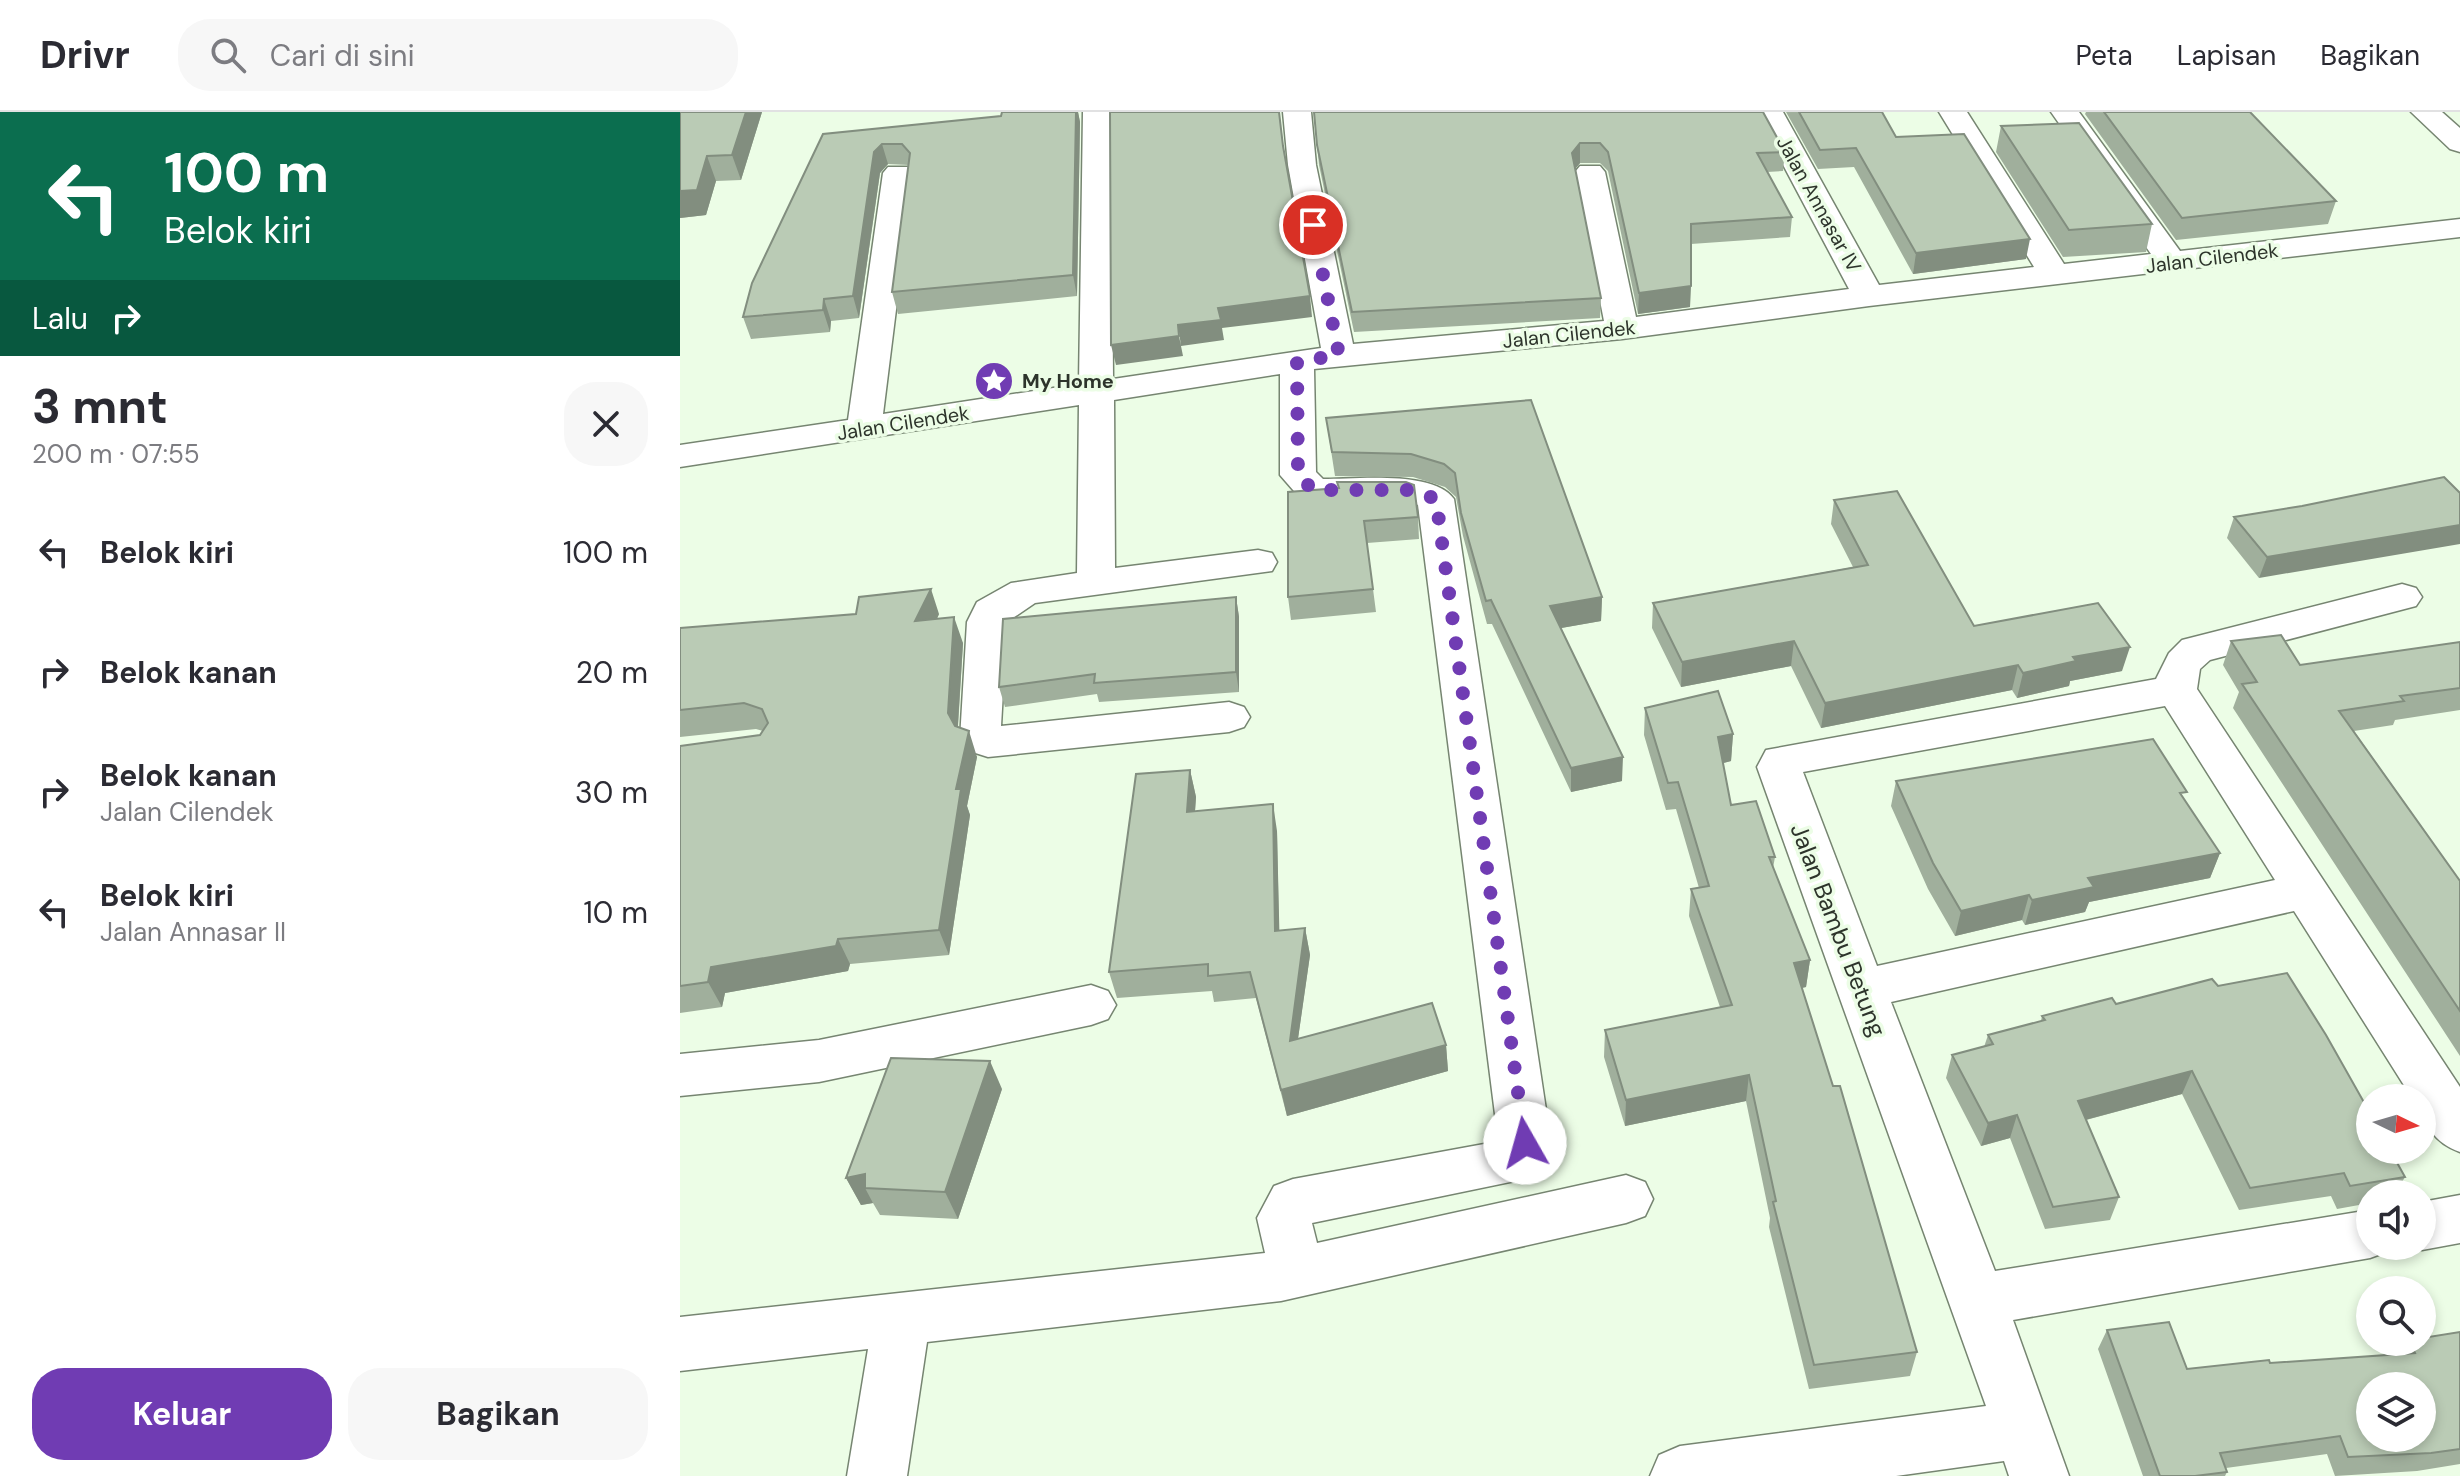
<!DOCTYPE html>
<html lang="id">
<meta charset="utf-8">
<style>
body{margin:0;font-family:"DM Sans",sans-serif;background:#f7f7f7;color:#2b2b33;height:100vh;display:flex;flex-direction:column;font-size:30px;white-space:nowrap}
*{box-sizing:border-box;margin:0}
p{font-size:26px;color:#7c7c81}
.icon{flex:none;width:44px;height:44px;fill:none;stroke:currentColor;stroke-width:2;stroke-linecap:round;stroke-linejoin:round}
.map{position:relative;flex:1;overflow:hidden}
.drawer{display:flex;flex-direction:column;background:#fff;width:680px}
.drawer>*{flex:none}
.top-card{background:#0b6e4f;color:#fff;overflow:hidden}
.needle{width:52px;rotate:95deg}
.tools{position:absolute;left:1676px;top:972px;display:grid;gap:16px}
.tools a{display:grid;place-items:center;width:80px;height:80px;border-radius:50%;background:#fff;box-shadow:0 4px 12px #0003;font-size:40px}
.pin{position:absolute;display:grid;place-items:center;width:68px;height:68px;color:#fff;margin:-34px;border:4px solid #fff;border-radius:50%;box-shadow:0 2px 8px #0007}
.me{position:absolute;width:88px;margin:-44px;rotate:353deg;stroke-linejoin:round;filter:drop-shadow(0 0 6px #0008)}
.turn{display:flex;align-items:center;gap:28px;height:168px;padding:0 32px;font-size:36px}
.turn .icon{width:104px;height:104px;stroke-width:2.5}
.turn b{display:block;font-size:56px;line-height:68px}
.then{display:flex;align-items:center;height:76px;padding:0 32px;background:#0003;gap:16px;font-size:30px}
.round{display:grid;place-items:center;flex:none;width:84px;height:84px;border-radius:32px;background:#f7f7f7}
.head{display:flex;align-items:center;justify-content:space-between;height:136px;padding:0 32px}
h1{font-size:48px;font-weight:700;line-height:60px}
.cta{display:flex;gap:16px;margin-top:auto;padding:16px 32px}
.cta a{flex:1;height:92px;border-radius:32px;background:#703cb3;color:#fff;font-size:32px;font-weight:700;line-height:92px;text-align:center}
.cta a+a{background:#f7f7f7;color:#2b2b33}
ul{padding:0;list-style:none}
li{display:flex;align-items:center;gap:24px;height:120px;padding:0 32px}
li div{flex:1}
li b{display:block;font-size:30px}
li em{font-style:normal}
header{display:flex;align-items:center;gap:48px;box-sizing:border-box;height:112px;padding:0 40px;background:#fff;border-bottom:2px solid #e1e1e2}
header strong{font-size:38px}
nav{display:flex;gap:44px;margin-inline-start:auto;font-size:28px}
.search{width:560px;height:72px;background:#f7f7f7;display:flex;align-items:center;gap:20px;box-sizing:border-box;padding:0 28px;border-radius:32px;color:#7c7c81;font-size:30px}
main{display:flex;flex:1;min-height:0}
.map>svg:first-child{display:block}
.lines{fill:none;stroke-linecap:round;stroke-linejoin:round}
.minor-casing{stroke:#768571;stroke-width:3}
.minor{fill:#fff;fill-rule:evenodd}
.wall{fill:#a0af9c}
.shaded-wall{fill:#828e7f}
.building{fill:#bacbb5;stroke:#828e7f;stroke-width:2;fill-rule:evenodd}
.route{stroke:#703cb3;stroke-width:14;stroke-dasharray:0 25.2}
.labels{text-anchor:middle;stroke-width:7;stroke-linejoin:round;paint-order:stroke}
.far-street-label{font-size:20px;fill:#2d342b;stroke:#ecfde6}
.far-poi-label{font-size:20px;font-weight:bold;fill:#2d342b;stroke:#ecfde6;text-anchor:start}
.street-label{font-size:24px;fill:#2d342b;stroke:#ecfde6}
</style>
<header>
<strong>Drivr</strong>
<div class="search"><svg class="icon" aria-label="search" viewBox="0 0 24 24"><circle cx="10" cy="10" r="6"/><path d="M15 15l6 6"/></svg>Cari di sini</div>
<nav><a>Peta</a><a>Lapisan</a><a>Bagikan</a></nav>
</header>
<main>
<section class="drawer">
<div class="top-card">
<div class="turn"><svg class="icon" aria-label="left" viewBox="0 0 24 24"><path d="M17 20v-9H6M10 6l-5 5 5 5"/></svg><div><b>100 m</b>Belok kiri</div></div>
<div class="then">Lalu<svg class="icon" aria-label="right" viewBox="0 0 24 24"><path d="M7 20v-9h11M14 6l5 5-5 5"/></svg></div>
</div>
<div class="head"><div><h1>3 mnt</h1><p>200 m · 07:55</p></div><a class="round"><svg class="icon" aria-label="close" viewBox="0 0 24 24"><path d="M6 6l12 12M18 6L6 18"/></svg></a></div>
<ul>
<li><svg class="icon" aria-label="left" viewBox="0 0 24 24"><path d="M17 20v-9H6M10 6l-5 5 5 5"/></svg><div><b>Belok kiri</b></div><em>100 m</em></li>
<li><svg class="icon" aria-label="right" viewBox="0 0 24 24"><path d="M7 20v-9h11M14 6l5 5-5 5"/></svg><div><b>Belok kanan</b></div><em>20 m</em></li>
<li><svg class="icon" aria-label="right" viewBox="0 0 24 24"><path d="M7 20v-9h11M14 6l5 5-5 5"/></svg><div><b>Belok kanan</b><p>Jalan Cilendek</p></div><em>30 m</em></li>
<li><svg class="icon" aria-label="left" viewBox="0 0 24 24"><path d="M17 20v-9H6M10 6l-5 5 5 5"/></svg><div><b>Belok kiri</b><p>Jalan Annasar II</p></div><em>10 m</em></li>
</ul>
<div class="cta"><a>Keluar</a><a>Bagikan</a></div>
</section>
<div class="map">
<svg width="1780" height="1364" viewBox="0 0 1780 1364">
<rect width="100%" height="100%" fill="#ecfde6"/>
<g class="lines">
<g class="minor-casing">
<path id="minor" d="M403 0H431L433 267 641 236 608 53 603 0H631L636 53 673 232 924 209 895 60 900 54H920L925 60 956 205 1169 177 1075 0H1103L1199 173 1354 155 1259 0H1287L1384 152 1471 142 1371 0H1399L1500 139 1780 107V125L1189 194 942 227 634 257 636 360 643 367C676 367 754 358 774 387L871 1031 850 1066 632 1111 637 1131 946 1063 965 1070 973 1087 965 1104 946 1111 601 1189 247 1230 227 1364H167L188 1237 0 1259V1205L585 1141 577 1106 594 1074 613 1067 815 1030 818 1026 738 393 728 389H633L620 386 600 363V262L434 288 435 456 578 438 592 441 597 450 592 459 355 491 327 510 321 614 549 590 564 595 570 605 564 615 549 620 308 645 286 638 280 627 287 510 297 490 331 471 397 461 399 293 0 355V333L168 308 203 61 208 55H228L233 61 203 302 399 272Z
M1731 0H1762L1780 16V40L1770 37Z
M1722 472 1736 476 1742 485 1736 494 1530 548 1520 557 1517 577 1780 975V1040C1755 1031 1742 1013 1742 986H1732L1614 799 1211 890 1315 1159 1690 1098V1134H1712L1709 1139 1690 1146 1333 1208 1389 1364H1329L1324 1349 1216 1364H970L979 1343 1000 1334 1306 1294 1077 655 1086 638 1476 567 1489 541 1502 528ZM1485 594 1595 768 1197 854 1123 660Z
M411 873 428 879 436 893 428 907 411 913 139 970 0 984V942L139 928Z
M1780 1083V1131L1742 1138 1731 1134H1742V1090Z"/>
</g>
<use href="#minor" class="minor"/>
</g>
<path class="wall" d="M0 0H82L61 68 36 69 26 103 0 106Z
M322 0H398L400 10 397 184 218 202 212 180 229 53 208 52 200 61 179 206 151 209 150 220 71 227 63 205 143 22 321 4Z
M634 0 1105 40 1103 59 1087 60 1112 105 1110 125 1011 132 1010 195 958 202 928 59 920 51H900L895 57 921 186 920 206 674 220 639 53Z
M1106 0H1202L1216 25 1346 147 1233 162 1174 55 1138 57Z
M1406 0H1570L1656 89 1648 112 1496 128 1405 2Z
M1321 14 1472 112 1466 140 1383 145 1316 40Z
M851 288 922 485 921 509 881 516 942 669 891 680 812 512H807L783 424 776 385 765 375 733 365 655 364 646 306Z
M608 380 738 405 739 427 687 431 696 500 611 508 608 485Z
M1154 388 1294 514 1442 559 1390 569 1389 574 1337 586 1332 578 1141 616 1111 554 1001 575 972 516 973 491 1173 455 1151 412Z
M1622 394 1579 466 1547 426 1554 405Z
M556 485 559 505V580L419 590 417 582 325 595 319 575Z
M259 502 257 507 283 531 278 615 297 645 287 694 290 703 269 843 170 852 168 859 45 881 42 895 0 901V634L80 623 83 619 76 617 0 625V516Z
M1551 529 1620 553 1780 530V598L1715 608 1713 613 1674 619 1780 769V944L1553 596 1559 580 1543 553Z
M965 596 1053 622 1051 649 1043 651 1051 693 1095 745 1093 756 1130 848 1126 875 1122 876 1237 1240 1230 1264 1129 1277 1089 1115 1090 1106 1066 989 945 1014 924 945 925 918 1040 895 1009 804 1011 777 1019 776 996 697 986 698 964 623Z
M510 658 516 685 515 699 597 719 599 819 625 816 630 843 618 926 766 933 768 959 607 1004 576 886 534 890 532 879 437 886 429 860Z
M1216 669 1504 688 1540 741 1530 766 1409 790 1405 800 1345 813 1342 808 1275 824 1248 777 1211 694Z
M1538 874 1725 1065 1715 1082H1690V1091L1657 1097 1651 1084 1559 1098 1502 982 1406 1008 1439 1085 1430 1108 1365 1117 1330 1026 1301 1034 1266 966 1272 943 1304 935 1308 923 1361 909 1362 904Z
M322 977 278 1107 200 1103 193 1091 181 1093 166 1066Z
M1427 1218 1507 1257 1719 1242 1727 1230H1742L1780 1220V1352L1737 1359 1655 1364 1647 1342 1546 1356 1547 1360 1545 1364H1463L1418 1237Z"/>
<path class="shaded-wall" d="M66 0H82L61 68 52 43Z
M396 0H398L400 10 397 184 393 163Z
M900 31V51L892 61V41Z
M202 32 208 52 200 61 179 206 173 184 194 40Z
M27 44 36 69 26 103 0 106V79Z
M1350 127 1346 147 1233 162 1236 141Z
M1011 174 1010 195 958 202 959 181Z
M630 184 632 205 542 216 544 228 501 234 498 213 538 196Z
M144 187 151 209 150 220 143 198Z
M499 224 503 244 436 253 431 233Z
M1780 413V432L1579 466 1587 445Z
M251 477 259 502 244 534 235 509Z
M556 485 559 505V580L556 560Z
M922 485 921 509 870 518V494Z
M274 505 283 531 277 627 268 601Z
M1114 529 1111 554 1001 575 1002 550Z
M1450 535 1442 559 1390 569 1389 574 1337 586 1343 561 1393 545Z
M1338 553 1332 578 1141 616 1145 591Z
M289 619 297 645 287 694 290 703 269 843 259 818 276 677Z
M1053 622 1051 649 1036 653 1038 625Z
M943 645 942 669 891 680V656Z
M510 658 516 685 513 727 507 700Z
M593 692 597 719 600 846 595 819Z
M1540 741 1530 766 1409 790 1405 800 1345 813 1352 788 1408 766Z
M1349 783 1342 808 1275 824 1281 799Z
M625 816 630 843 614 955 610 929Z
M158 827 170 852 168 859 45 881 42 895 28 870 31 855Z
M1130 848 1126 875 1110 878 1114 851Z
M766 933 768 959 607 1004 601 978Z
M310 949 322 977 278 1107 265 1080Z
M1512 959 1502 982 1390 1012 1398 989Z
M1069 963 1066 989 945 1014 946 988Z
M1337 1003 1330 1026 1301 1034 1308 1011Z
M185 1062V1076L193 1091 181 1093 166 1066Z"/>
<path class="building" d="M0 0H66L52 43 27 44 17 78 0 79Z
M322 0H396L393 163 212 180 230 41 222 32H202L194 40 173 184 144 187 143 198 63 205 72 171 143 22 321 4Z
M430 0H599L603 34 630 184 538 196 541 208 498 213 499 224 431 233Z
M634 0H1083L1105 40 1077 41 1112 105 1011 112V174L959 181 928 40 920 31H900L892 41 921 186 672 200 637 33Z
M1119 0H1202L1216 25 1284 22 1350 127 1236 141 1176 36 1140 38Z
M1424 0H1570L1656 89 1502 106Z
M1399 11 1472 112 1389 118 1321 14Z
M851 288 922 485 870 494 943 645 891 656 811 488 806 489 781 401 775 361 764 352 731 342 652 340 646 306Z
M1764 365 1780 381V413L1587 445 1554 405 1622 394Z
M657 370H726L734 373 738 405 684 409 693 477 608 485V380L659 376Z
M1217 379 1294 514 1418 491 1450 535 1393 545 1396 549 1343 561 1338 553 1145 591 1114 529 1002 550 973 491 1188 453 1154 388Z
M251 477 235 509 274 505 268 601 275 614 289 619 276 677H281L259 818 158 827 156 834 31 855 28 870 0 874V634L80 623 88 611 82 597 64 591 0 598V516L176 502 179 485Z
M556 485V560L414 571 415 562 319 575 323 507Z
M1601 523 1620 553 1780 530V576L1720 584 1724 589 1659 599 1780 769V899L1562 572 1577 570 1551 529Z
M1038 579 1053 622 1038 625 1051 693 1076 689 1095 745H1089L1130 848 1114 851 1153 974H1160L1237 1240 1134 1253 1093 1090 1096 1089 1069 963 946 988 925 918 1052 893 1011 777 1029 774 998 670 988 671 965 596Z
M1473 627 1507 680 1500 681 1540 741 1408 766 1414 775 1352 788 1349 783 1281 799 1253 751 1216 669Z
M510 658 507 700 593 692 595 819 625 816 610 929 752 891 766 933 601 978 570 860 528 864V852L429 860 456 662Z
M1607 861 1646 923 1690 1001V1038H1710L1725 1065 1670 1074 1664 1061 1570 1076 1512 959 1398 989 1439 1085 1373 1095 1337 1003 1308 1011 1272 943 1313 932 1308 923 1365 908 1362 904 1432 886 1436 892 1532 867 1538 874Z
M211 946 310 949 265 1080 185 1076V1062L166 1066Z
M1489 1210 1507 1257 1589 1248 1590 1251 1735 1241 1730 1230H1742V1226L1780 1220V1337L1751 1341 1668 1345 1660 1324 1540 1341 1547 1360 1515 1364H1480L1427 1218ZM1690 1274H1742V1326H1690Z"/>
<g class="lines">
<path class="route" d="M633 113 659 243 617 250 618 363 633 378H732L756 387 845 1031"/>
</g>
<defs>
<g id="sight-disc" transform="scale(2)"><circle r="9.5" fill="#703cb3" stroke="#ecfde6"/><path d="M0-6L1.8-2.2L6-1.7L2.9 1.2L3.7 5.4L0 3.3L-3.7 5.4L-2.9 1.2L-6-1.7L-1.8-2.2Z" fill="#fff"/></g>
</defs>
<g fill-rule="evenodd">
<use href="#sight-disc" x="314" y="269"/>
</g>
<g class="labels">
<g class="far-street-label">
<text transform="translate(1139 92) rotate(61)" y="7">Jalan Annasar IV</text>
<text transform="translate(1532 146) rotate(-7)" y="7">Jalan Cilendek</text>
<text transform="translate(889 222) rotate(-6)" y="7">Jalan Cilendek</text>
<text transform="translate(223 311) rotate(-9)" y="7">Jalan Cilendek</text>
</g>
<g class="far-poi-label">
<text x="342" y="276">My Home</text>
</g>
<g class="street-label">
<text transform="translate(1158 818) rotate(69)" y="8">Jalan Bambu Betung</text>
</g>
</g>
</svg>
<div class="tools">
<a><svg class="needle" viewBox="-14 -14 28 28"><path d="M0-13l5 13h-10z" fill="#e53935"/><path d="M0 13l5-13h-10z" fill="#7c7c81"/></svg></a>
<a><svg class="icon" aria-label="sound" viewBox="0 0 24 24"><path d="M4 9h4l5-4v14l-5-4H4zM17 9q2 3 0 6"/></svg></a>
<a><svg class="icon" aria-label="search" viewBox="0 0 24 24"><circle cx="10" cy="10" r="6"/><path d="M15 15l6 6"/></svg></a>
<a><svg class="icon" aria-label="layers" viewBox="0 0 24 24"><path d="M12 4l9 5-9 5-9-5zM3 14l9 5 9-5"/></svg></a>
</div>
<div class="pin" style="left:633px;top:113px;background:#d93025"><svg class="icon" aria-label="arrive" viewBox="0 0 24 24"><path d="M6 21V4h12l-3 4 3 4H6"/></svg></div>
<svg class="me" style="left:845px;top:1031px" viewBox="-20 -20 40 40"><circle r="19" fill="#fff"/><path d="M0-13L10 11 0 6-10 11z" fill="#703cb3"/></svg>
</div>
</main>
